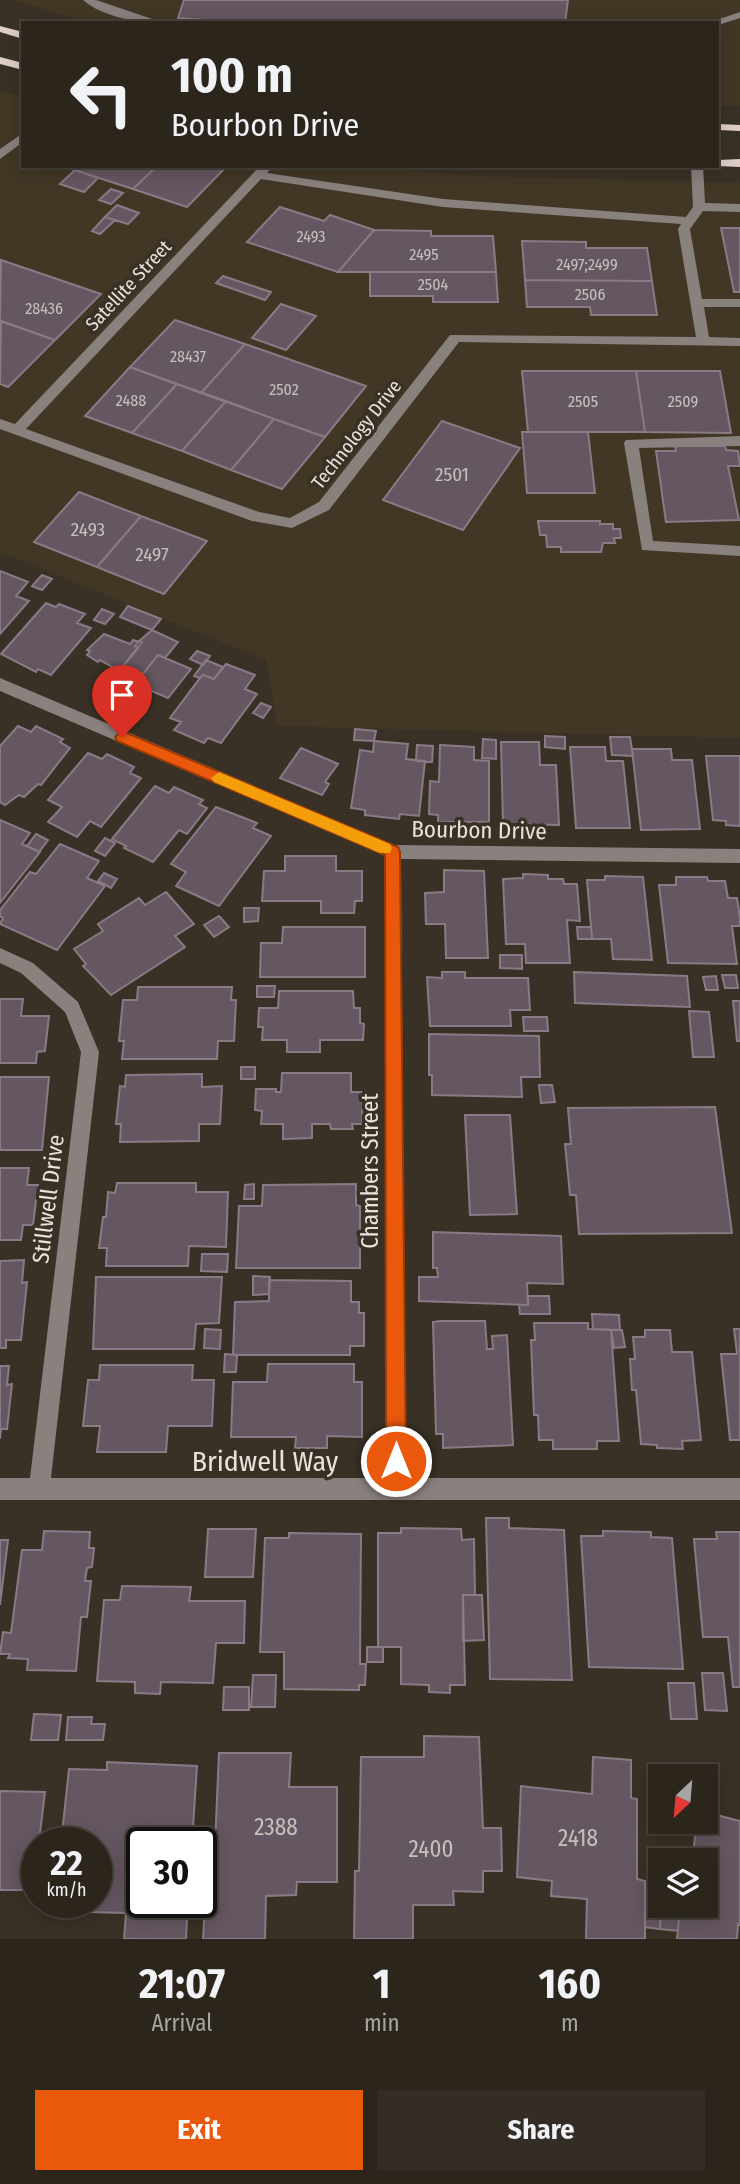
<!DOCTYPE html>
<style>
body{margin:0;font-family:"Fira Sans Condensed",sans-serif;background:#332d25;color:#f1f3f6;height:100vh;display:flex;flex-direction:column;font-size:26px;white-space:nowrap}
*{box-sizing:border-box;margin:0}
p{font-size:23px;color:#a6a5a3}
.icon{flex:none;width:38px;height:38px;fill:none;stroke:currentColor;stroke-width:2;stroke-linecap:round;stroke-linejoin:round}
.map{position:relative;height:1939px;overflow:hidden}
.details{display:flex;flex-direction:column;background:#2b251c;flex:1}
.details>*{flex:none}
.hud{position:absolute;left:21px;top:21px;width:698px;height:147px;border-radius:0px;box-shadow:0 4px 18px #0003,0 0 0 2px #47423b;background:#2b251c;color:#f1f3f6;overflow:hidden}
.needle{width:46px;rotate:206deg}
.fabs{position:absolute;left:648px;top:1764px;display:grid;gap:14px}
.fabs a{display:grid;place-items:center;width:70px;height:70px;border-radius:0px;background:#2b251c;box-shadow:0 4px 18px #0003,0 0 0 2px #47423b;font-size:35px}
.speed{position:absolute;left:21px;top:1827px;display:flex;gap:14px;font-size:35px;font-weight:700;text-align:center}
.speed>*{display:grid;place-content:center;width:91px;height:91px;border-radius:50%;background:#2b251c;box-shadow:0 4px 18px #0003,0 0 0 2px #47423b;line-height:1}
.speed small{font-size:18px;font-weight:400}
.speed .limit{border:4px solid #111;border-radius:10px;background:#fff;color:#111}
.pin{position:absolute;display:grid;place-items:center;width:60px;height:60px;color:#fff;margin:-72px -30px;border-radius:50% 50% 50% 0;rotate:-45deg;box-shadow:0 0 7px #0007}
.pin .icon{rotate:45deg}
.me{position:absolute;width:77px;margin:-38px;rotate:0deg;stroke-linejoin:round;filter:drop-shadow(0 0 5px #0008)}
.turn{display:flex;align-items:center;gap:24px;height:147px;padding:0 35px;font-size:32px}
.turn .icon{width:91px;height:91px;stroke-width:2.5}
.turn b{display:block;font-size:49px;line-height:60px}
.eta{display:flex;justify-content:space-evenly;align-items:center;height:119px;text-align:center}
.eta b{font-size:42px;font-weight:700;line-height:49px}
.cta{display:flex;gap:14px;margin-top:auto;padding:14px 35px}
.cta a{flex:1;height:80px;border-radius:0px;background:#ea580c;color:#fff;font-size:28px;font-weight:700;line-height:80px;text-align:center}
.cta a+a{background:#332d25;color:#f1f3f6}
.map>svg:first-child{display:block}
.built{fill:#423725}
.building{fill:#655761;stroke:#897a85;stroke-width:2}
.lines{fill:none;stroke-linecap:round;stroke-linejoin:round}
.minor{fill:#89817e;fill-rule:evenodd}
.major{fill:#dfcec8;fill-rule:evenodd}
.route{fill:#ea580c;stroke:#983908;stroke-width:2}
.slow{fill:#f59e0b}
.labels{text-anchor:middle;stroke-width:7;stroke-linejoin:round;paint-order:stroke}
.far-number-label{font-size:16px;fill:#c6c0bc}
.far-street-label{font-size:19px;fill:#e7e3db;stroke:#393125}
.number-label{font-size:19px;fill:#c6c0bc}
.street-label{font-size:23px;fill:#e7e3db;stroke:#393125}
.near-number-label{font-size:23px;fill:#c6c0bc}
.near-street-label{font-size:28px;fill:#e7e3db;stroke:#393125}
</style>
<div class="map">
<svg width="740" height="1939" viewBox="0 0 740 1939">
<rect width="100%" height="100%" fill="#393125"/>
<path class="built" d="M10 0H740V106H718V23H93Z
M0 91 23 96V166H376L459 175 740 183V738L277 726 266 660 0 552Z"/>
<path class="building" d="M184 0H568L565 23H246L178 18Z
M62 166H157L133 189Z
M157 166H227L187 207 133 189Z
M75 170 98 178 84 192 60 184Z
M111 189 123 193 111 204 99 200Z
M117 205 139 213 128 224 105 217Z
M280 207 324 221 330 215 374 230 338 272 247 242Z
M105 217 115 220 100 234 92 231Z
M721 228H740V292H734Z
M374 230 431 231V236H493L496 272H338Z
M522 241 586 242V248H647L652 281 525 280Z
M1 260 101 294 55 340 0 321Z
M370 272H496L498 302H433V296H370Z
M223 276 271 292 265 300 216 283Z
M525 280 652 281 657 315H591L590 307H527Z
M281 304 316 316 286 350 252 338Z
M175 320 245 344 201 393 130 367Z
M1 321 55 340 8 387 0 384Z
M245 344 366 386 325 437 201 393Z
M130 367 177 384 132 433 85 416Z
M522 371H636L645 432H528Z
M636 371H720L731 433 645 432Z
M177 384 226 401 182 451 132 433Z
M226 401 274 419 231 470 182 451Z
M274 419 325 437 282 489 231 470Z
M442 421 520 448 463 530 383 500Z
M522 432H588L595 493H527Z
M675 446H725L726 450 738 451 740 466H728L739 520 666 522 656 451H676Z
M79 492 141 516 97 567 34 542Z
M141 516 207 541 164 594 97 567Z
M538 521H600V524H613V529H620L621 538H614L615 543H603L601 552H561V547H547L546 535H540Z
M0 571 28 582 16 596 29 601 0 634Z
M42 575 52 579 42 590 32 586Z
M46 603 56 607 59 604 85 614 77 623 91 628 51 675 38 669 36 672 1 654Z
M128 606 161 619 152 630 120 617Z
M102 609 114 614 105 624 94 620Z
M152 630 178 642 165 658 158 655 139 679 119 671 142 642 139 641Z
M104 634 130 644 133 640 139 642 135 646 138 648 121 669 117 670 100 660 98 662 87 655 90 651 87 650Z
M197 651 210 656 203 665 190 659Z
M158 655 191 669 168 698 135 684Z
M206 660 223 667 214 679 203 675 200 678 194 676Z
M226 664 255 675 245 689 257 694 221 743 208 738 204 743 174 730 181 722 170 718 200 678 203 675 214 679Z
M261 703 271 707 263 718 253 713Z
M18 726 31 732 36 726 63 739 60 742 70 748 41 785 38 784 24 797 19 795 5 805 0 802V746Z
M355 729 376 731 374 741 354 740Z
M545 736 565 737V749L545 747Z
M610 737H630L633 756 612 755Z
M483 739 496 740V759L482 758Z
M374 741 408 744 406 759 425 761 419 816 400 814 399 819 365 815V810L351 808 360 750 373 752Z
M501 742H539L540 765H556L559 825 503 824Z
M417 745 433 746 432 762 416 761Z
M440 745 474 747V760L489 761V822H438V815L429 814 430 781 439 782Z
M570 747H605L606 761H623L630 828H576Z
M301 748 338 764 325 782 329 784 322 795 280 778Z
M632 749H671L672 760H692L700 829 641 830Z
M88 753 102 759 107 754 134 767 130 773 141 778 101 827 90 821 77 837 48 822 62 807 48 800Z
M706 756H740V826L726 825V821L713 820Z
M155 786 169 793 174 787 203 800 199 804 207 808 187 834 179 830 153 862 124 848 126 846 112 839Z
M216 807 257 823 253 828 271 836 219 906 176 886 186 872 171 864Z
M0 820 30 833 22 844 40 852 0 903Z
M36 834 48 840 39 852 27 846Z
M105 838 115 843 105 856 95 851Z
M60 844 99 861 87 878 105 886 57 950 0 924 3 918 0 916V910L30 872 36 874Z
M285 856H336V871H362V901H355L354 913H321V901H262L264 871H285Z
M444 870 484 871 488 958H446L445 924H426L425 893 444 892Z
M104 873 117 879 111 888 98 881Z
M523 874 548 875V879H563L564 884H577L580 921 567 920 570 963H526L525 944H506L503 879 523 878Z
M605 876 643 877 652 960 613 959 611 939H592L587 880H605Z
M676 877H707L708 881H725L728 898H737L740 918V926H732L737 964 668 963 659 885H676Z
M166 892 194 924 175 936 185 947 111 995 83 966 86 964 74 949 103 931 98 924 139 898 145 905Z
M244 908H259L258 921 244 922Z
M219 916 229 927 214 937 204 925Z
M283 927H365V977H260L261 943H282Z
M577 927H591L592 939H578Z
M500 955H522V969L500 968Z
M442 972H465V978H528L530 1010H510L511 1026H430L427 977 442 978Z
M574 972 687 976 690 1007 575 1003Z
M722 975H736L738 988H725Z
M716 976 718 990H706L703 977Z
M257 986H275L274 997H257Z
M138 987H232L231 1000H236L234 1041H218L217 1059H122L124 1041H119L123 1000H137Z
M279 991H353L354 1008H360V1023L364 1024 363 1040H320V1052H287V1040H262L263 1027H258L259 1008H278Z
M0 999H23L21 1016H49L45 1051 37 1052 36 1063H0Z
M733 1001H740V1041H737Z
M689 1011 709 1012 714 1057H693Z
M523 1017H547L548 1031H524Z
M429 1034 539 1036 540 1077H521L522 1097 432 1095V1075H429Z
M241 1067H255V1079H241Z
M282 1073H351V1092H362V1124H352L353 1129H331L330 1124H312V1138L283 1139V1124H261L262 1111 255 1110 256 1089H276V1092H281Z
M202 1074V1087L222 1086 220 1124H199V1141L120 1142 121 1124H116L120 1086 125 1087 126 1075Z
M0 1077H49L42 1150H0Z
M539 1085H552L555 1102 541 1103Z
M715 1107 732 1233 579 1234 576 1195H570L565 1144H571L568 1108Z
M465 1115H510L517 1214 470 1215Z
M0 1168H29L27 1185H38L33 1225H23L21 1240H0Z
M117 1183H196V1192H228L226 1247 189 1246 188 1266H106L107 1248H99L103 1217H106L108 1192 115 1193Z
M254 1184V1199H244L245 1185Z
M356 1184V1205L360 1206V1268H236L239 1206H262L263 1185Z
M433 1232 561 1236 563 1284 527 1283 528 1305 419 1301V1277H438L437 1268H433Z
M202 1254H228L227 1272 201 1271Z
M24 1260 22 1283 27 1282 21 1340H6V1348H0V1261Z
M253 1276 270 1277 269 1294 253 1295Z
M96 1277H222L219 1323 196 1324 194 1349H93Z
M269 1280 351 1281V1302H359V1313H364V1346H350V1355H233L235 1302 269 1301Z
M528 1296H549L550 1314H520L519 1305H528Z
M592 1314 619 1315 620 1330 593 1329Z
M440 1321H485L487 1349H493L492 1336 507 1335 513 1445 443 1448V1434H436L433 1322Z
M534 1323H588V1329L611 1330 619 1441H597V1449H553V1440H539L538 1415H534L531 1340H535Z
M205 1329 221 1330 220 1349 204 1348Z
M734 1329H740V1440H730L721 1354H737Z
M611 1330H622L625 1347 614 1348Z
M645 1330H670L672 1352H692L701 1440 682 1441 683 1449 657 1448V1445L641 1444 636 1390H632L630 1359H635L633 1337H645Z
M225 1354 237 1355 236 1372H224Z
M268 1364H354V1382H362V1437L327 1436V1448H295L296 1437H231L233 1382H267Z
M100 1365H193L192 1380H214L212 1426H168L166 1452H97L100 1426H83L88 1380H99Z
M0 1366H9L7 1385 12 1384 7 1429H1L0 1439Z
M486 1518H509V1528L564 1530 572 1680 490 1679Z
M401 1528 461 1529 462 1540 474 1539 475 1595H463L465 1685H450V1693L429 1692V1685L401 1684V1647H378V1533H401Z
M208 1529H256L253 1577H205Z
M44 1531 90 1532 89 1548H94L92 1567 87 1568 85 1581H91L87 1617H81L76 1671 27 1670 28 1659 8 1658 10 1654H0L3 1632 11 1633 22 1550H42Z
M603 1531 651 1532V1537L672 1538 683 1669 589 1667 581 1536H603Z
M716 1532H740V1687H733L728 1637H703L694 1539H717Z
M289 1533 361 1534 360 1664H366L365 1685H359V1690L284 1689V1652H260L265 1538H289Z
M0 1540H8L0 1605Z
M122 1586 191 1587 189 1601H245L244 1643H216L213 1683 161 1682 160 1694 135 1693V1682L97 1681 104 1600H120Z
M463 1595H482L484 1640 463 1641Z
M367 1647H383V1662H367Z
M702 1673H723L727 1711 705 1710Z
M253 1675H276L275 1707H251Z
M668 1683H694L697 1719H671Z
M224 1687H249V1710H223Z
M34 1714 61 1715 58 1740H31Z
M68 1717H92L91 1724H105L103 1740H66Z
M424 1736 479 1737 483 1828H501L502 1871H483V1892L453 1891 454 1905H413V1939H354L355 1871H359L361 1757H424Z
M219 1753H291L289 1787H337V1882H297L296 1895 266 1896 265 1939H203L207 1867H214Z
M593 1757 631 1760V1798L637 1799V1879L645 1881V1939H586L587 1899 551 1896 552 1881 517 1877 521 1786 592 1794Z
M107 1762 197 1766 192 1843H142V1902H188L186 1939H124L126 1913 89 1912 90 1902H96V1843H61L69 1769 107 1770Z
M0 1791 45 1792 33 1890H0Z
M705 1812 740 1821V1925L738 1924 737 1939H677L680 1906H705V1860H693L696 1822H705Z
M645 1881 660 1882V1929L645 1927Z
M662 1906H680L678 1931 660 1929Z"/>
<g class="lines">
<path class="minor" d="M83 0H96L164 23C139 23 102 17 83 0Z
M740 12V18L718 25V23H708Z
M23 133V142L0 159V149Z
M260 166H273L267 173 443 199 686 217 693 207 691 166H703L705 203 740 204V212L703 211 690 229 702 299H740V307H704L709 337 740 338V346L459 342 329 510 292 528 252 521 0 429V419L15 424ZM261 179 443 207 681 224 678 229 696 337 450 335 319 502 290 518 259 512 26 429Z
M740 436V446L639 448 653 541 740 546V556L642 550 624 443 626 440Z
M0 678 394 845 740 849V863L401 859 406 1478H740V1500H0V1478H30L81 1052 65 1012 21 973 0 963V948L33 963 78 1002 99 1052 51 1478H385V856L0 691Z"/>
<path class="major" d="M0 26 23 32V39L0 32Z
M0 57 23 63V70L0 64Z
M718 124 740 125V131L718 130Z
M740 159V167L717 166 718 160Z"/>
</g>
<path class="route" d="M122 731 398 847 400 852 406 1461 403 1467 396 1470 389 1467 386 1461 385 855 117 741 115 737Z"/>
<path class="slow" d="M219 772 390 844 392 848 390 853H380L214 782 211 778Z"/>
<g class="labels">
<g class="far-number-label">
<text x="311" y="242">2493</text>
<text x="424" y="260">2495</text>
<text x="587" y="270">2497;2499</text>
<text x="433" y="290">2504</text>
<text x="590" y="300">2506</text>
<text x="44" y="314">28436</text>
<text x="188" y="362">28437</text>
<text x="284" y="395">2502</text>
<text x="131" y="406">2488</text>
<text x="583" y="407">2505</text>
<text x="683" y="407">2509</text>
</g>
<g class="far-street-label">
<text transform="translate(128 285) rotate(-47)" y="7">Satellite Street</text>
<text transform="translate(356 434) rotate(-52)" y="7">Technology Drive</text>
</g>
<g class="number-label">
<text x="452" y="481">2501</text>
<text x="88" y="536">2493</text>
<text x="152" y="561">2497</text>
</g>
<g class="street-label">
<text transform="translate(479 830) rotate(1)" y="8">Bourbon Drive</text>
<text transform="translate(370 1171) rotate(-90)" y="8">Chambers Street</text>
<text transform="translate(48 1199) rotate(-83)" y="8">Stillwell Drive</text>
</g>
<g class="near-number-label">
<text x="276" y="1835">2388</text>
<text x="578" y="1846">2418</text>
<text x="431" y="1857">2400</text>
</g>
<g class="near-street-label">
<text x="265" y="1471">Bridwell Way</text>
</g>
</g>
</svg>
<div class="fabs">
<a><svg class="needle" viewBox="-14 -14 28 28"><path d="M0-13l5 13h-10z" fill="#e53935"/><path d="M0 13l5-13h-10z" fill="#a6a5a3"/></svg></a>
<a><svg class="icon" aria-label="layers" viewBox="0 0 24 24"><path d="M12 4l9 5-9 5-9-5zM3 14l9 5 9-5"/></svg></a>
</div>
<div class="speed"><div>22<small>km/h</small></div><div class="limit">30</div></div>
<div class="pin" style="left:122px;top:737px;background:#d93025"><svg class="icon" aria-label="arrive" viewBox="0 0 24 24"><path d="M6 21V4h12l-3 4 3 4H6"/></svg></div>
<svg class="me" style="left:396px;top:1461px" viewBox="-20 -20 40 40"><circle r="17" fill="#ea580c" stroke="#fff" stroke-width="3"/><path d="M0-11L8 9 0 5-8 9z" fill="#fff"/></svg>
<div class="hud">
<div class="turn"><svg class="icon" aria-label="left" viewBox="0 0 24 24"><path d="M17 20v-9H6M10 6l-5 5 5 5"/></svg><div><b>100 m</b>Bourbon Drive</div></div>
</div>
</div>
<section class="details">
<div class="eta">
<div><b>21:07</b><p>Arrival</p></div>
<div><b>1</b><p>min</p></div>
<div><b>160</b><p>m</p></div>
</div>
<div class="cta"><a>Exit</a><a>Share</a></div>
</section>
